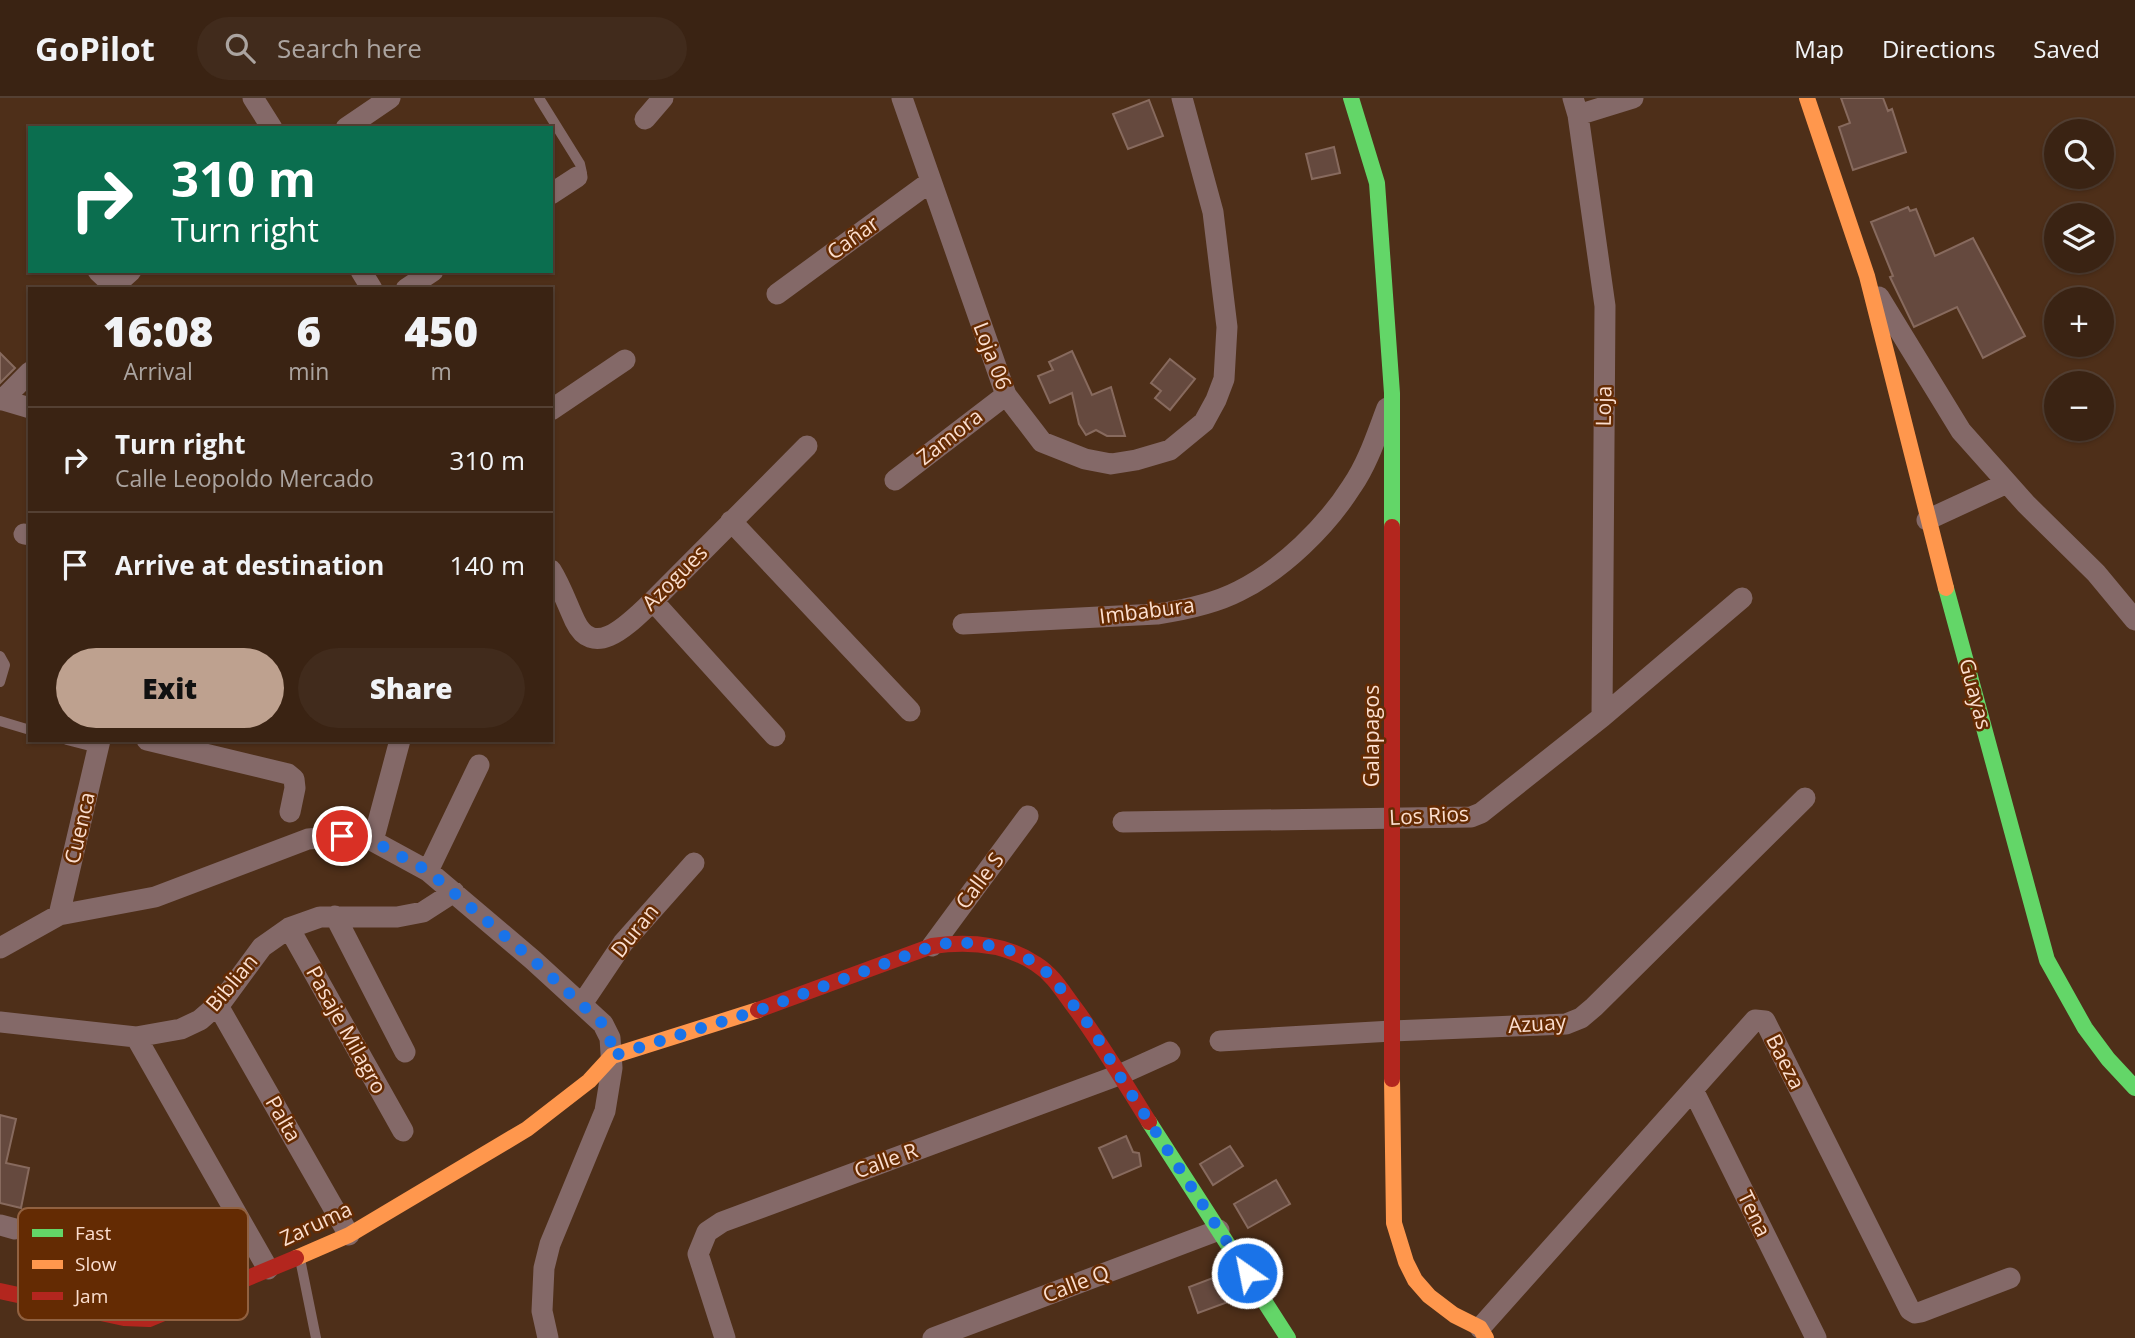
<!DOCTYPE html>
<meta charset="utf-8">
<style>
body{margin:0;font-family:"Open Sans",sans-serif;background:#412b1c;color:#f1f3f6;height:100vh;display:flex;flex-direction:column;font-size:26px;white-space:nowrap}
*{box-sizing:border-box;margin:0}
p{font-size:23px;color:#aba4a0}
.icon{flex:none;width:38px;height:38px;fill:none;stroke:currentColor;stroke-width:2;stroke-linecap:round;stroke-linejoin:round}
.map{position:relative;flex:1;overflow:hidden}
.sheet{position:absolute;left:28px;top:189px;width:525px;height:455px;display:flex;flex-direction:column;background:#3a2313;border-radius:0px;box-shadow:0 2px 5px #0004,0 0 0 2px #544033}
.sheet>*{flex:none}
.guide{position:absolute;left:28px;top:28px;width:525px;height:147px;border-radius:0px;box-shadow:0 2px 5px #0004,0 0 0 2px #544033;background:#0b6e4f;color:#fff;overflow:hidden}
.buttons{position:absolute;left:2044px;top:21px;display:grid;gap:14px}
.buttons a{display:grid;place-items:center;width:70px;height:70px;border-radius:50%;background:#3a2313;box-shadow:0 2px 5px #0004,0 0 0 2px #544033;font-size:35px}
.pin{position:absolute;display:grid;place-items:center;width:60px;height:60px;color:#fff;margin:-30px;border:4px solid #fff;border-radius:50%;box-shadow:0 2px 7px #0007}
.me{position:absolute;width:77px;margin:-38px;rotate:327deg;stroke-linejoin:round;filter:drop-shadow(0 0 5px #0008)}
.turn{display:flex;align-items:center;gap:24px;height:147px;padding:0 28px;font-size:32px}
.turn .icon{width:91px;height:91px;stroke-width:2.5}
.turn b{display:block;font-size:49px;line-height:60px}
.eta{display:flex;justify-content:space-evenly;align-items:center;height:119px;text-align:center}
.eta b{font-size:42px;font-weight:800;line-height:49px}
.action{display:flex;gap:14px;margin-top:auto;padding:14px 28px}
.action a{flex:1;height:80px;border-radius:42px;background:#bea18f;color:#111;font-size:28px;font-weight:800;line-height:80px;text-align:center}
.action a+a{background:#412b1c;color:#f1f3f6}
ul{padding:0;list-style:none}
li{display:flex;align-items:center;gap:21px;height:105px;padding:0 28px;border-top:2px solid #544033}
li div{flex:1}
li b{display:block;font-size:26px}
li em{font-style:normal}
header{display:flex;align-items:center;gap:42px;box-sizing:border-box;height:98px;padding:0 35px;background:#3a2313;border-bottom:2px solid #544033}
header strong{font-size:33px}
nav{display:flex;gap:38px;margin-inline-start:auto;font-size:24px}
.search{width:490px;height:63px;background:#412b1c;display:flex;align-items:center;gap:18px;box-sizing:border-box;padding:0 24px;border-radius:38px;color:#aba4a0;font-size:26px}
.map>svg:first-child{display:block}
.building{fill:#65493e;stroke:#876a5e;stroke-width:2}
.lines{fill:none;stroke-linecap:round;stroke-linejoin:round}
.lane{stroke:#846968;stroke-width:10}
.street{stroke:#846968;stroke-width:21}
.fast{stroke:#63d668;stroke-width:16}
.slow{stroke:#ff974d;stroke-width:16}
.jam{stroke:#b3261e;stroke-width:16}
.route{stroke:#1a73e8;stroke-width:12;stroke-dasharray:0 21.6}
.labels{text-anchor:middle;stroke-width:5;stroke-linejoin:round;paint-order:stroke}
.street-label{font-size:21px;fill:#fbdecf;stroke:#642b03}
.key{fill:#642b03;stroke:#916140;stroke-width:2}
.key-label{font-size:19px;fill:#fbdecf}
</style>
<header>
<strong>GoPilot</strong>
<div class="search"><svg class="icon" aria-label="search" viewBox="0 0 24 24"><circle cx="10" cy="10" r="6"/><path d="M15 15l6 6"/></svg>Search here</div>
<nav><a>Map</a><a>Directions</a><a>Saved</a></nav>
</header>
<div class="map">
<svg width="2135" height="1240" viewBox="0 0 2135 1240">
<rect width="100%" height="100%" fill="#4e2f19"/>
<path class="building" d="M1841 0H1883L1888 13 1892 11 1906 54 1853 72 1839 29 1850 25Z
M1149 2 1163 38 1128 51 1113 16Z
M1334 49 1340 75 1312 81 1306 56Z
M1908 109 1910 113 1916 111 1935 158 1973 140 2025 238 1983 260 1957 209 1914 229 1890 179 1893 178 1871 124Z
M1072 253 1092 297 1111 289 1125 338H1107L1096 332 1086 337 1079 326 1072 295 1050 305 1038 278 1053 272 1049 264Z
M0 255 15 270 0 285Z
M1170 261 1195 281 1170 312 1155 300 1161 293 1151 285Z
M0 1017 16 1021 6 1065 29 1070 21 1110 0 1105Z
M1126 1038 1133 1054 1139 1055 1141 1068 1113 1080 1099 1050Z
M1230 1048 1243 1068 1213 1087 1200 1066Z
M1276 1082 1290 1106 1248 1130 1234 1106Z
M1218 1178 1228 1204 1198 1215 1189 1189Z"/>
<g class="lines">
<path class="lane" d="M539 0 580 66 582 75 577 79
M0 558 5 567 0 584
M0 623 30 632
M67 642 98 650
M300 1161 316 1240"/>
<path class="street" d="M253 0 272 30
M902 0 1006 297 1042 344 1085 361 1111 366 1136 362 1170 352 1204 324 1216 302 1224 281 1227 229 1213 114 1182 0
M1573 0 1578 17 1605 208 1602 619
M1578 17 1633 0
M645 21 663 0
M346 30 390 0
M551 96 577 79
M98 173 114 188
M361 173 372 191
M111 191 131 173
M406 191 433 173
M777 196 930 84
M1879 199 1961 333 2026 406 2096 475 2135 522
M0 301 30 310
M2 302 30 274
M551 312 625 262
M895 382 1006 297
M1927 422 2007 385
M731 423 910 613
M24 436 30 437
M551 472C561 488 567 506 575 523 595 565 633 521 653 503L807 348
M653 503 775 638
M963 526 1157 516C1184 512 1214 506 1239 493 1283 471 1326 429 1352 388 1368 365 1377 336 1387 310
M147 642 288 676 294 681 295 690 290 714
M1123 724 1471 719 1481 715 1602 619 1742 500
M373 743 400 642
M428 773 479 667
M59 817 100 642
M335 818 405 954
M289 830 403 1033
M932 848 1028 718
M0 850 59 817 155 799 308 741 342 738 373 743 428 773 533 862 603 926 610 940 612 970 605 1013 550 1146 544 1170 542 1213 548 1240
M217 906 349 1137
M582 906 623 845 694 765
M0 924 136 939 181 931 200 922 223 902 262 849 289 830 320 819H397L423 814 454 794
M136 939 268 1171
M1220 943 1392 933 1566 926 1581 920 1594 909 1805 700
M1693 992 1816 1240
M0 1127 15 1131
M1480 1230 1755 922 1765 923 1910 1212 1915 1215 1921 1214 2010 1180
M725 1240 698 1156 707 1134 722 1124 1119 977 1170 954
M933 1240 1219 1132"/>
<path class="fast" d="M1351 0 1377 85 1392 295V429
M1946 490 2047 862 2085 930 2108 961 2135 990
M1149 1024 1288 1240"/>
<path class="slow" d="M1807 0 1867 178 1946 490
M1392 981 1394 1125 1406 1164 1415 1182 1429 1198 1454 1217 1480 1230 1486 1240
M296 1160 349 1137 527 1031 589 983 612 958 758 912"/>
<path class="jam" d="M1392 429V981
M758 912 932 848C968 843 1005 845 1036 866 1052 876 1061 891 1072 906 1100 943 1124 984 1149 1024
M0 1193 124 1220 149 1221 296 1160"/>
</g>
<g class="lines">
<path class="route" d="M342 738 373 743 428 773 533 862 603 926 610 940 612 958 762 911 932 848 954 844 984 846 1020 855 1049 876 1093 932 1119 977 1247 1175"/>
</g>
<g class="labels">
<g class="street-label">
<text transform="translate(853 140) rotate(-36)" y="7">Cañar</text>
<text transform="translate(992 258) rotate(69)" y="7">Loja 06</text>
<text transform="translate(1604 308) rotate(-89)" y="7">Loja</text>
<text transform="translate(950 339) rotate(-38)" y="7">Zamora</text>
<text transform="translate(675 480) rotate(-45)" y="7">Azogues</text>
<text transform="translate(1147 513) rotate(-7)" y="7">Imbabura</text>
<text transform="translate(1975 596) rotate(75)" y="7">Guayas</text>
<text transform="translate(1372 638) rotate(-90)" y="7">Galapagos</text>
<text transform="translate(1429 718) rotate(-3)" y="7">Los Rios</text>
<text transform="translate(80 730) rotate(-77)" y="7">Cuenca</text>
<text transform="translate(980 783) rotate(-53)" y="7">Calle S</text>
<text transform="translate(635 833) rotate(-51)" y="7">Duran</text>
<text transform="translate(232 885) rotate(-50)" y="7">Biblian</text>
<text transform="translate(1537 926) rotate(-4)" y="7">Azuay</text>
<text transform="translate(346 932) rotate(61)" y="7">Pasaje Milagro</text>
<text transform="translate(1785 964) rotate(63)" y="7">Baeza</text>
<text transform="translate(283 1021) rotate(60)" y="7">Palta</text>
<text transform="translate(886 1063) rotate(-20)" y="7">Calle R</text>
<text transform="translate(1754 1116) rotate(64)" y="7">Tena</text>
<text transform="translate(316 1126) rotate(-25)" y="7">Zaruma</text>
<text transform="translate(1076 1186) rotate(-21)" y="7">Calle Q</text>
</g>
</g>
<rect x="18" y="1110" width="230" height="112" rx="10" class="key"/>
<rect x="32" y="1131" width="31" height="8" fill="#63d668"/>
<rect x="32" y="1162" width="31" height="9" fill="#ff974d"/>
<rect x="32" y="1194" width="31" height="8" fill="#b3261e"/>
<g class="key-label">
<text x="75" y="1142">Fast</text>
<text x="75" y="1173">Slow</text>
<text x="75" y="1205">Jam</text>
</g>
</svg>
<div class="buttons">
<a><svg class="icon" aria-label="search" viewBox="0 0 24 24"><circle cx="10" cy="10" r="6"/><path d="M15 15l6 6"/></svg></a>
<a><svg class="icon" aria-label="layers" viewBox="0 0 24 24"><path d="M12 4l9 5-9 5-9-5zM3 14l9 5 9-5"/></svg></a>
<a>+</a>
<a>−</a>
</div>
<div class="pin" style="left:342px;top:738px;background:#d93025"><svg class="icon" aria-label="arrive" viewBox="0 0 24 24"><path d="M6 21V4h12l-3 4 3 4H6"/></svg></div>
<svg class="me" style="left:1247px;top:1175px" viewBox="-20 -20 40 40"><circle r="17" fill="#1a73e8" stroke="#fff" stroke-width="3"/><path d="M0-11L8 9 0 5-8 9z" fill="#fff"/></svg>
<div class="guide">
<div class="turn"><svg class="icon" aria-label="right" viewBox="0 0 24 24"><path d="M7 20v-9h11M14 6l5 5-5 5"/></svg><div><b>310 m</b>Turn right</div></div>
</div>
<section class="sheet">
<div class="eta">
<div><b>16:08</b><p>Arrival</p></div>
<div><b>6</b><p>min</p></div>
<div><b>450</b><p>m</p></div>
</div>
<ul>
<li><svg class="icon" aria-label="right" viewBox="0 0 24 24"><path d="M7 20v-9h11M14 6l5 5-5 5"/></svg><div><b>Turn right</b><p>Calle Leopoldo Mercado</p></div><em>310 m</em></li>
<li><svg class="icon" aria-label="arrive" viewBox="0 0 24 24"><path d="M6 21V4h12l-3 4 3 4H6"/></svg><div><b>Arrive at destination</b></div><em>140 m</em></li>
</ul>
<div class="action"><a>Exit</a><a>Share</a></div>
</section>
</div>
